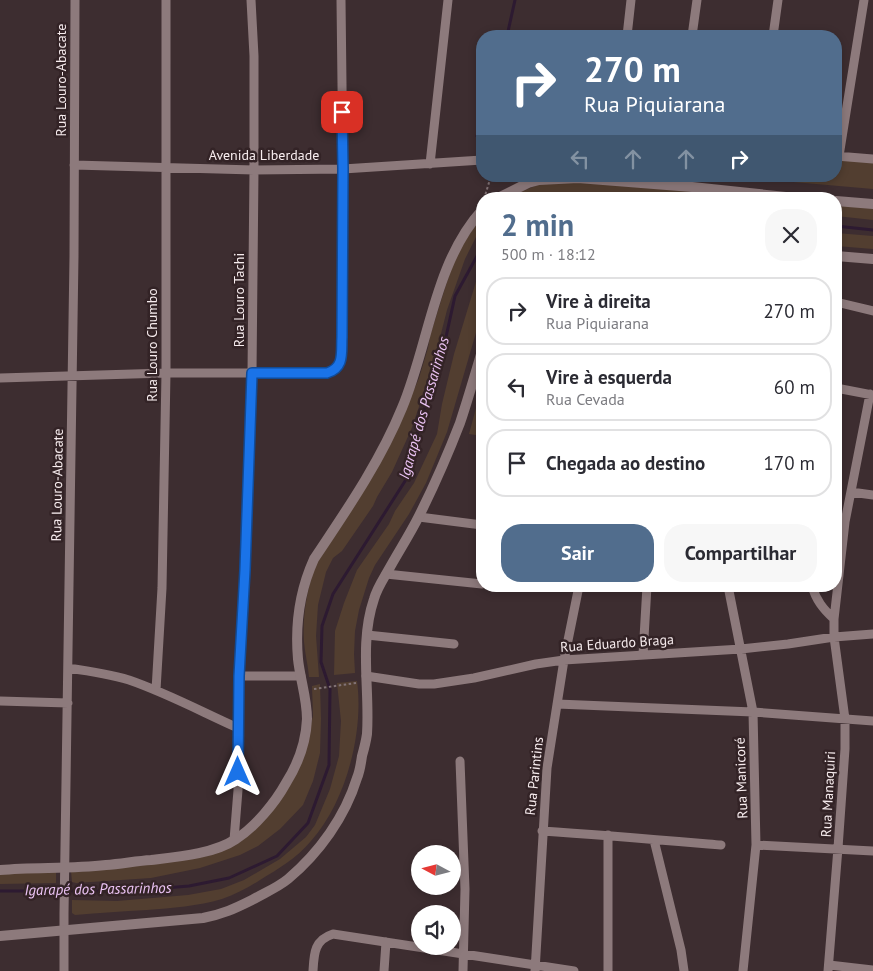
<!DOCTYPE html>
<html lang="pt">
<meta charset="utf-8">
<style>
body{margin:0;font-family:"PT Sans",sans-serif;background:#f7f7f7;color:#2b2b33;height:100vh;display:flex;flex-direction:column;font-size:19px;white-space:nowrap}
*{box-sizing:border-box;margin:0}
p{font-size:16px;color:#7c7c81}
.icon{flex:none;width:28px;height:28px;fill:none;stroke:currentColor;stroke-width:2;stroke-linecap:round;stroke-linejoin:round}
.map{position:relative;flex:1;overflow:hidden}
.panel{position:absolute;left:476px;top:192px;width:366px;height:400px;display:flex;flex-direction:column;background:#fff;border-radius:20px;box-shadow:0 2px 8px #0003}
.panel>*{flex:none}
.guide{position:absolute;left:476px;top:30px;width:366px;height:152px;border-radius:20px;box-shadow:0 2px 8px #0003;background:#516d8d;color:#fff;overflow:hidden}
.needle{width:32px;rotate:277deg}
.buttons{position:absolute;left:411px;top:845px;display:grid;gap:10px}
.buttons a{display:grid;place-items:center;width:50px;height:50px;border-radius:50%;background:#fff;box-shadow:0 2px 8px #0003;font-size:25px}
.pin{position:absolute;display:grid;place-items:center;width:42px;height:42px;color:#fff;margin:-21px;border-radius:10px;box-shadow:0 2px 8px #0006}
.me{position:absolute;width:55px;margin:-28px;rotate:0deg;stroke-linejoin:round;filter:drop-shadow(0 0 4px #0008)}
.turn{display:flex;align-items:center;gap:18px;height:105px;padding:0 25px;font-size:22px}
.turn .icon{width:65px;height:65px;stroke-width:2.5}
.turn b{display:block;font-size:35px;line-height:42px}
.lanes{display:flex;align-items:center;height:48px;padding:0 25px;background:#0003;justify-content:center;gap:25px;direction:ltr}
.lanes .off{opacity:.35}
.round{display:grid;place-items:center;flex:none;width:52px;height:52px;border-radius:20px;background:#f7f7f7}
.headline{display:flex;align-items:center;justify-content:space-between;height:85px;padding:0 25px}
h1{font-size:30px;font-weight:800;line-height:38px;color:#516d8d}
.button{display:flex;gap:10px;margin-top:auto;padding:10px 25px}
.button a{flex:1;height:58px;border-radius:20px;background:#516d8d;color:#fff;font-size:20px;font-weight:800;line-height:58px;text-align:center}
.button a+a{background:#f7f7f7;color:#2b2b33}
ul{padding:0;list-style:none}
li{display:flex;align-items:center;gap:15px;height:68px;margin:0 10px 8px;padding:0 15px;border:2px solid #e1e1e2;border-radius:20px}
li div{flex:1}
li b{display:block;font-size:19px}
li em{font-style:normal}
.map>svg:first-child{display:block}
.green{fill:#523e30}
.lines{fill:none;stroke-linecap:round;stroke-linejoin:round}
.stream{stroke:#2d1a31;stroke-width:3}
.path{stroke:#827376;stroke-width:2;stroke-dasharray:2.5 2.5;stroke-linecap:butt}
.minor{stroke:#8d7a7c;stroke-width:9}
.tertiary{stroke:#8d7a7c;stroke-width:10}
.route-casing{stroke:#114b97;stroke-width:12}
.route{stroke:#1a73e8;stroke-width:9}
.labels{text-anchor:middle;stroke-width:5;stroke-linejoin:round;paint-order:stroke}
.street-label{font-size:14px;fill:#f7ecee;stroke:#332326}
.water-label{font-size:15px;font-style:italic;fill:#ecc4f5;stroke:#332326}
</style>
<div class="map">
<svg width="873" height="971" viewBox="0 0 873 971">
<rect width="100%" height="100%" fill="#3d2d30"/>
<path class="green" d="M836 156 873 159V189L725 176H836Z
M570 181 781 199H611L570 194 533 197 529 199H503L540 184Z
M836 203 873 206V220L836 216Z
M482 215V229L478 233 465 259 447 310 433 365 422 398 411 430 392 472 377 497 373 506 342 551 333 558 326 572 318 605 316 636 319 677H309C308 665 305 654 304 642 302 613 308 585 318 558L398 427 419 378 428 348 430 336 452 266 460 249Z
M836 233 873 236V249L836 246Z
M482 262V312L447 432 426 483 409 514 375 565 369 578 359 610 355 631 354 654 355 673 334 675 335 631 344 603 357 570 389 524 395 511 414 483 437 434 442 404 454 354Z
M482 386V436L469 434Z
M357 681C364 732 346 802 311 841 297 858 278 869 260 880 248 888 236 894 222 899 198 906 172 908 147 910 123 911 99 913 75 915L72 913V900L117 901 188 895 221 889 244 880 280 859 306 837 315 825 330 789 339 756 341 721 337 683Z
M320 684 321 719 320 753 313 781 303 805 280 829 258 846 240 855 200 868 151 878 76 883 72 882 71 871 206 853 258 823 303 755 313 716 312 686Z
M56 867V883L0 884V874Z"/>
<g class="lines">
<path class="stream" d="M507 36 515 0
M477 136 482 120
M836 226 873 230
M0 891H129L189 886 229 878 277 856 308 823 329 765 330 689 321 662 322 626 333 594 407 478 420 423 444 346 455 296 482 247"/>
<path class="path" d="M484 199 491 176
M314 689 356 683"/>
<path class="minor" d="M627 36 631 0
M692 36 697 0
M773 36 778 0
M836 156 873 159
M839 156 864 0
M430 164 448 0
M74 165 254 170 343 169 482 160
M836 302 873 311
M0 378 166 373H327C339 370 339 366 341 355L343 169 341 0
M836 388 873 395
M851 492 873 495
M419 517 482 525
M386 574 482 584
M728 586 753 712 756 845 743 971
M812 586C816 600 823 609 834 619
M367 635 454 644
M643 655 647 586
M68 668C89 671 109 674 129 680 167 693 202 712 238 728
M239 676H301
M366 676 419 684H434L474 678 536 664 564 660 741 649 788 644 834 637 873 634
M156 690 162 588 166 373V0
M0 701 68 703
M557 704 753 712 873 721
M460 761 465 889 463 971
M542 831C602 835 661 840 721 845
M234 840 238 790 239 676 245 570 252 373 254 170V56L251 0
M654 840 681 950 684 971
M756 845 873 851
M829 965 873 970
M64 971V913L74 256 75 0
M313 971C314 954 314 940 333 934L574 971
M384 971 386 942
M535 971 547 768 564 660 579 586
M608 971V835
M828 971 838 848 845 749V719L834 637V619L845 522 870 394"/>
<path class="tertiary" d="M496 199 528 183 539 180 578 178 692 187 805 199
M836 201 873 204
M836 256 873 259
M0 870C35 867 71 869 106 865 121 864 136 861 151 860 177 857 214 854 236 839 255 827 275 803 286 783 298 764 306 742 307 719 307 698 300 679 298 659 295 625 300 590 314 559 346 511 380 462 402 408 429 344 434 263 482 210
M0 936 203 918C223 914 234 909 252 900 264 893 277 888 288 879 319 853 345 817 357 778 360 771 361 763 362 756 364 749 366 741 367 734 370 689 359 643 374 599 377 588 384 578 389 569 399 551 410 534 419 516 434 486 448 454 460 423 468 399 475 375 482 351"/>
</g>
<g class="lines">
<g class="route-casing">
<path id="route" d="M238 772 239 676 245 570 252 373H327C345 368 341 352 342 337L343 169 342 112"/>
</g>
<use href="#route" class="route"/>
</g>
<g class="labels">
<g class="street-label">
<text transform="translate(61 80) rotate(-90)" y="5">Rua Louro-Abacate</text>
<text x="264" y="160">Avenida Liberdade</text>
<text transform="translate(239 300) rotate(-90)" y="5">Rua Louro Tachi</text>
<text transform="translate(152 345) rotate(-90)" y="5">Rua Louro Chumbo</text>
<text transform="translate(57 485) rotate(-89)" y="5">Rua Louro-Abacate</text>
<text transform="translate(617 643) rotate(-4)" y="5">Rua Eduardo Braga</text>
<text transform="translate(534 776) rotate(-84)" y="5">Rua Parintins</text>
<text transform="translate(741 778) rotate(-92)" y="5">Rua Manicoré</text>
<text transform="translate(828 794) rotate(-87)" y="5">Rua Manaquiri</text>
</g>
<g class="water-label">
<text transform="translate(424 408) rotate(-74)" y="5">Igarapé dos Passarinhos</text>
<text transform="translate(98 889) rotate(-1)" y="5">Igarapé dos Passarinhos</text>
</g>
</g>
</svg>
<div class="buttons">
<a><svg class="needle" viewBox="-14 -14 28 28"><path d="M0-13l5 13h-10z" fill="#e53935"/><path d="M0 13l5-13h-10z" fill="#7c7c81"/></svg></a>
<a><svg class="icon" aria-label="sound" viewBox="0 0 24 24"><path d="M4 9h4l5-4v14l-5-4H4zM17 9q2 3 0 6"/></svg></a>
</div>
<div class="pin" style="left:342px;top:112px;background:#d93025"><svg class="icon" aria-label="arrive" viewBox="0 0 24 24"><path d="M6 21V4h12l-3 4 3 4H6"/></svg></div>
<svg class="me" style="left:238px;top:772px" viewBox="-20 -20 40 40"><path d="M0-17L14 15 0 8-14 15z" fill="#1a73e8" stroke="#fff" stroke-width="4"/></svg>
<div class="guide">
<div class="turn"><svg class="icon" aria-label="right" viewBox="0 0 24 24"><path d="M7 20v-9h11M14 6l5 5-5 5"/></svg><div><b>270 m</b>Rua Piquiarana</div></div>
<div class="lanes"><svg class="icon off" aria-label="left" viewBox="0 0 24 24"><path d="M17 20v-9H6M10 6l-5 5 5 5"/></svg><svg class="icon off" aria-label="ahead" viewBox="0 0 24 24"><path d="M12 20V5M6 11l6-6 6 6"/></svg><svg class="icon off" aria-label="ahead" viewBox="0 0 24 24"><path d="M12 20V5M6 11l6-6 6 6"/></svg><svg class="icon" aria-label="right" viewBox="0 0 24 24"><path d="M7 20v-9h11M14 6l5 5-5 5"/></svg></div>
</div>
<section class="panel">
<div class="headline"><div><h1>2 min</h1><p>500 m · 18:12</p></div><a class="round"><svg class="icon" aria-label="close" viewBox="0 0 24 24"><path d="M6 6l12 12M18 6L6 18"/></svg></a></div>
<ul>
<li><svg class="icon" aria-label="right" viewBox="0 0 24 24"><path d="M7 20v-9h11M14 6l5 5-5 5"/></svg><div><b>Vire à direita</b><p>Rua Piquiarana</p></div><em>270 m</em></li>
<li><svg class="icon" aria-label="left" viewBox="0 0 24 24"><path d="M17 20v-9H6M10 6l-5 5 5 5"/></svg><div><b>Vire à esquerda</b><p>Rua Cevada</p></div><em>60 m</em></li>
<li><svg class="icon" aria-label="arrive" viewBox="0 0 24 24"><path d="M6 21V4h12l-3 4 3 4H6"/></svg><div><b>Chegada ao destino</b></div><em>170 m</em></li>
</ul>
<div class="button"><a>Sair</a><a>Compartilhar</a></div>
</section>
</div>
